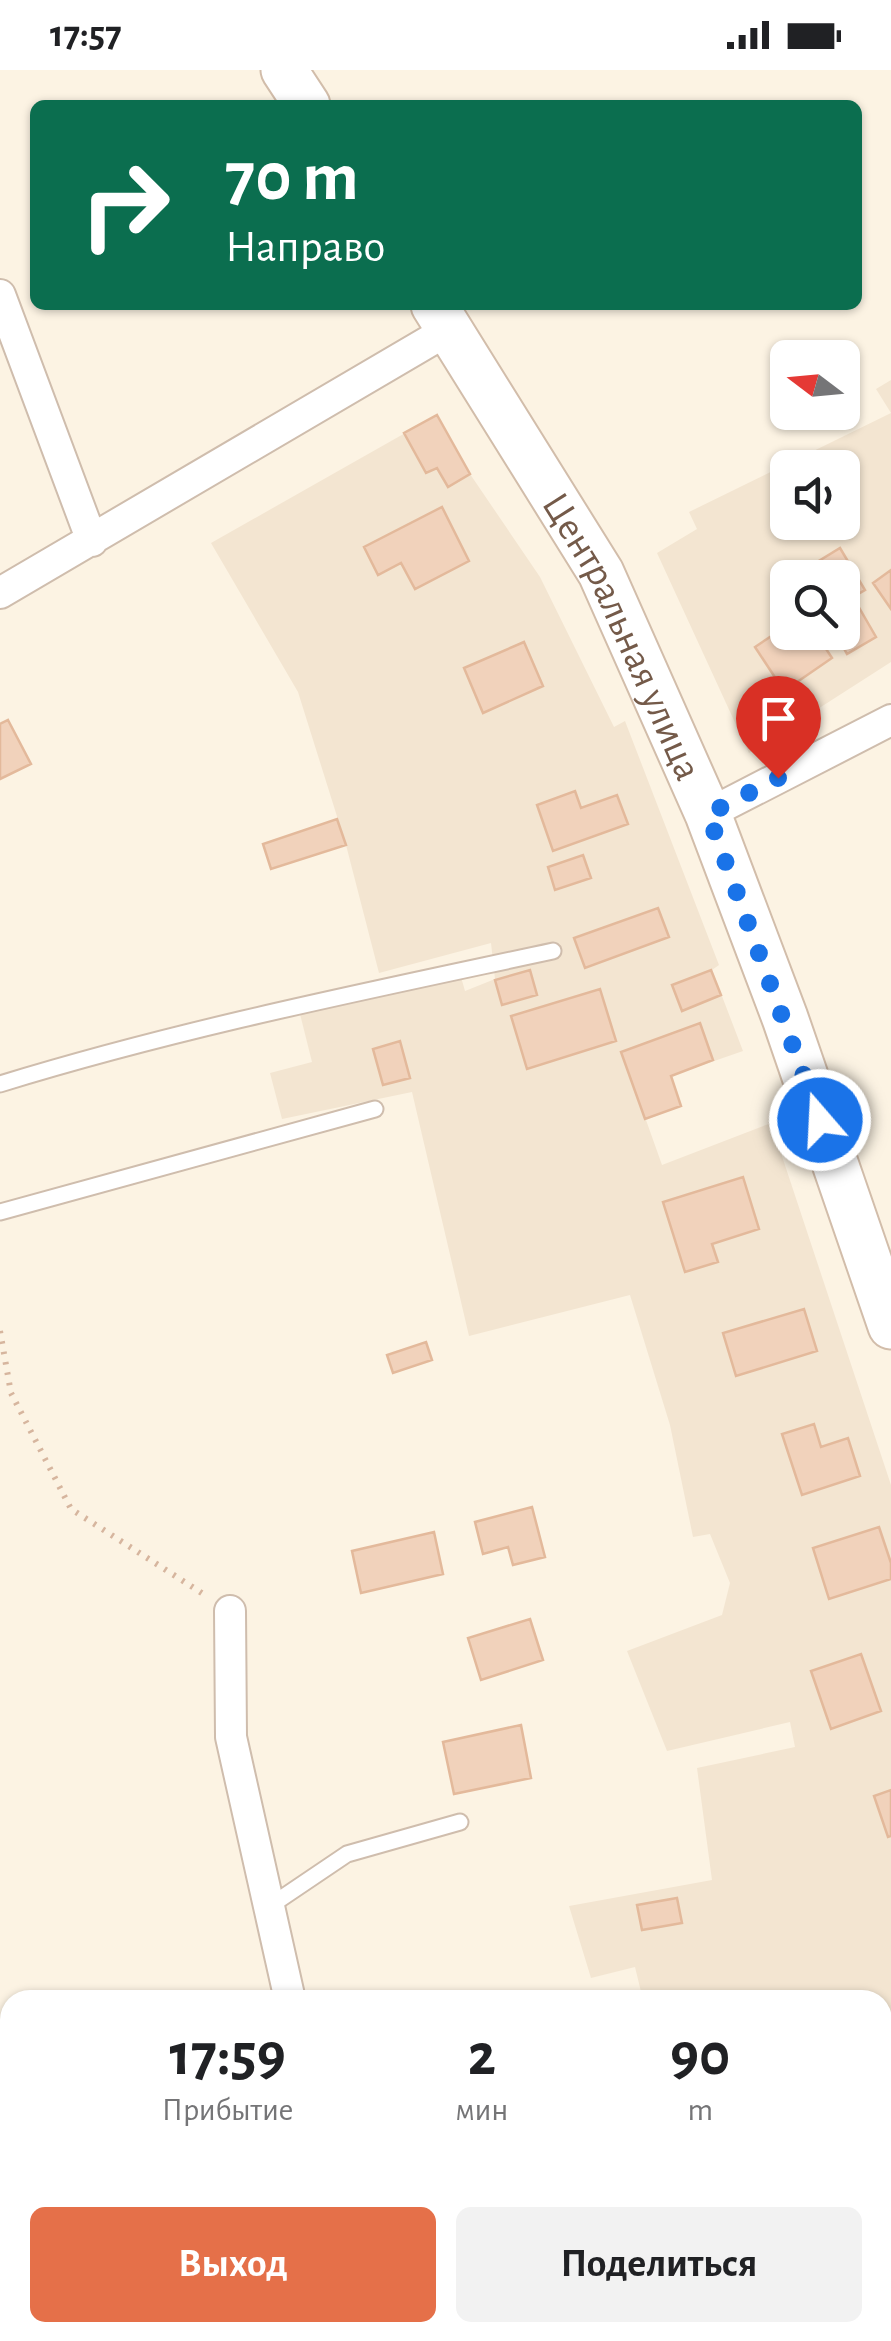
<!DOCTYPE html>
<html lang="ru">
<meta charset="utf-8">
<style>
body{margin:0;font-family:"Alegreya Sans",sans-serif;background:#f2f2f2;color:#202124;height:100vh;display:flex;flex-direction:column;font-size:38px;white-space:nowrap}
*{box-sizing:border-box;margin:0}
p{font-size:32px;color:#757577}
.icon{flex:none;width:55px;height:55px;fill:none;stroke:currentColor;stroke-width:2;stroke-linecap:round;stroke-linejoin:round}
.map{position:relative;flex:1;overflow:hidden}
.details{position:absolute;left:0px;top:1920px;width:892px;height:352px;display:flex;flex-direction:column;background:#fff;border-radius:30px 30px 0 0;box-shadow:0 2px 8px #0004}
.details>*{flex:none}
.hud{position:absolute;left:30px;top:30px;width:832px;height:210px;border-radius:15px;box-shadow:0 2px 8px #0004;background:#0b6e4f;color:#fff;overflow:hidden}
.needle{width:65px;rotate:286deg}
.buttons{position:absolute;left:770px;top:270px;display:grid;gap:20px}
.buttons a{display:grid;place-items:center;width:90px;height:90px;border-radius:15px;background:#fff;box-shadow:0 2px 8px #0004;font-size:50px}
.pin{position:absolute;display:grid;place-items:center;width:85px;height:85px;color:#fff;margin:-102px -42px;border-radius:50% 50% 50% 0;rotate:-45deg;box-shadow:0 0 10px #0007}
.pin .icon{rotate:45deg}
.me{position:absolute;width:110px;margin:-55px;rotate:341deg;stroke-linejoin:round;filter:drop-shadow(0 0 8px #0008)}
.turn{display:flex;align-items:center;gap:35px;height:210px;padding:0 30px;font-size:45px}
.turn .icon{width:130px;height:130px;stroke-width:2.5}
.turn b{display:block;font-size:70px;line-height:85px}
.eta{display:flex;justify-content:space-evenly;align-items:center;height:170px;text-align:center}
.eta b{font-size:60px;font-weight:700;line-height:70px}
.cta{display:flex;gap:20px;margin-top:auto;padding:20px 30px}
.cta a{flex:1;height:115px;border-radius:15px;background:#e57049;color:#fff;font-size:40px;font-weight:700;line-height:115px;text-align:center}
.cta a+a{background:#f2f2f2;color:#202124}
.status{display:flex;justify-content:space-between;align-items:center;height:70px;padding:0 50px;background:#fff;direction:ltr}
.status svg{height:28px;fill:currentColor}
.map>svg:first-child{display:block}
.residential{fill:#f3e5d1;fill-rule:evenodd}
.building{fill:#f1d2bb;stroke:#e3b99b;stroke-width:2.5}
.lines{fill:none;stroke-linecap:round;stroke-linejoin:round}
.lane-casing{stroke:#cfbdad;stroke-width:19}
.street-casing{stroke:#cfbdad;stroke-width:34}
.secondary-casing{stroke:#d2bdaa;stroke-width:49}
.path{stroke:#d6b59e;stroke-width:6;stroke-dasharray:2.5 8;stroke-linecap:butt}
.lane{stroke:#fff;stroke-width:15}
.street{stroke:#fff;stroke-width:30}
.secondary{stroke:#fff;stroke-width:45}
.route{stroke:#1a73e8;stroke-width:18;stroke-dasharray:0 32.4}
.labels{text-anchor:middle;stroke-width:9;stroke-linejoin:round;paint-order:stroke}
.street-label{font-size:40px;fill:#745a49;stroke:#fff7e9}
</style>
<div class="status"><b>17:57</b><svg viewBox="0 0 49 12"><path d="M0 12V9h3v3zM5 12V6h3v6zM10 12V3h3v9zM15 12V0h3v12zM26 1h20v11H26zM47 4h2v5h-2z"/></svg></div>
<div class="map">
<svg width="891" height="2271" viewBox="0 0 891 2271">
<rect width="100%" height="100%" fill="#fcf3e3"/>
<path class="residential" d="M891 310V592L749 683 657 483 697 459 689 442 891 343 876 319ZM788 398H842V452H788ZM788 508H842V562H788Z
M437 345 470 404 540 507 614 657 625 651 719 895 712 900 743 981 671 1006 681 1036 646 1050 662 1095 771 1053 891 1415V2060L883 2062 882 1930H643L635 1897 591 1908 569 1836 712 1810 697 1698 795 1677 790 1652 667 1681 627 1581 722 1545 730 1513 710 1464 693 1467 670 1355 630 1225 469 1266 412 1022 282 1049 270 1003 312 992 300 944 461 907 465 921 495 909 491 873 379 903 346 775 298 622 211 473Z
M891 2162V2271H715L712 2263 882 2262 883 2186 890 2182 885 2163Z"/>
<path class="building" d="M437 345 470 404 448 417 437 398 426 403 404 363Z
M442 437 469 491 415 519 401 493 378 505 364 477Z
M840 478 865 520 853 527 876 567 847 584 835 562H842V508H791Z
M891 500V539L873 513Z
M788 555V562H815L832 588 784 621 755 577Z
M524 572 543 616 483 643 464 598Z
M8 650 31 694 0 709V654Z
M575 721 581 738 617 725 628 754 553 781 537 735Z
M337 749 346 775 271 799 263 774Z
M583 785 591 808 555 820 548 797Z
M658 838 669 867 585 898 574 868Z
M530 900 537 925 502 935 495 910Z
M711 900 721 925 682 941 672 915Z
M600 919 616 971 527 999 511 946Z
M700 953 713 990 671 1006 681 1036 645 1049 621 982Z
M400 971 410 1008 383 1015 373 979Z
M743 1107 759 1159 712 1174 718 1192 685 1202 663 1132Z
M804 1239 817 1281 736 1306 723 1263Z
M426 1272 432 1290 393 1303 387 1285Z
M814 1354 821 1377 848 1368 860 1406 802 1425 782 1364Z
M532 1437 545 1487 513 1495 508 1477 483 1484 475 1452Z
M879 1457 891 1493V1509L829 1529 813 1478Z
M434 1462 443 1504 361 1523 352 1481Z
M530 1549 543 1590 481 1610 468 1568Z
M861 1584 881 1641 831 1659 811 1601Z
M521 1655 531 1708 454 1724 443 1672Z
M891 1720V1766L888 1767 874 1726Z
M677 1828 682 1853 642 1860 637 1835Z"/>
<g class="lines">
<g class="lane-casing">
<path id="lane" d="M0 1014C182 958 367 921 553 881
M0 1142 375 1039
M270 1836 347 1784 460 1752"/>
</g>
<g class="street-casing">
<path id="street" d="M0 225 92 471
M0 523 450 259
M708 744 891 650
M230 1541 231 1667 290 1930
M882 2152 891 2150
M417 2271 420 2262"/>
</g>
<g class="secondary-casing">
<g id="secondary">
<path d="M284 0 307 35"/>
<path id="s1" d="M434 235 601 503 708 744 785 948 891 1256"/>
</g>
</g>
<path class="path" d="M0 1261 11 1323 71 1439 208 1527"/>
<use href="#lane" class="lane"/>
<use href="#street" class="street"/>
<use href="#secondary" class="secondary"/>
</g>
<g class="lines">
<path class="route" d="M778 708 708 744 820 1050"/>
</g>
<g class="labels">
<g class="street-label">
<text dy="14" stroke="none"><textPath href="#s1" startOffset="382">Центральная улица</textPath></text>
</g>
</g>
</svg>
<div class="buttons">
<a><svg class="needle" viewBox="-14 -14 28 28"><path d="M0-13l5 13h-10z" fill="#e53935"/><path d="M0 13l5-13h-10z" fill="#757577"/></svg></a>
<a><svg class="icon" aria-label="sound" viewBox="0 0 24 24"><path d="M4 9h4l5-4v14l-5-4H4zM17 9q2 3 0 6"/></svg></a>
<a><svg class="icon" aria-label="search" viewBox="0 0 24 24"><circle cx="10" cy="10" r="6"/><path d="M15 15l6 6"/></svg></a>
</div>
<div class="pin" style="left:778px;top:708px;background:#d93025"><svg class="icon" aria-label="arrive" viewBox="0 0 24 24"><path d="M6 21V4h12l-3 4 3 4H6"/></svg></div>
<svg class="me" style="left:820px;top:1050px" viewBox="-20 -20 40 40"><circle r="17" fill="#1a73e8" stroke="#fff" stroke-width="3"/><path d="M0-11L8 9 0 5-8 9z" fill="#fff"/></svg>
<div class="hud">
<div class="turn"><svg class="icon" aria-label="right" viewBox="0 0 24 24"><path d="M7 20v-9h11M14 6l5 5-5 5"/></svg><div><b>70 m</b>Направо</div></div>
</div>
<section class="details">
<div class="eta">
<div><b>17:59</b><p>Прибытие</p></div>
<div><b>2</b><p>мин</p></div>
<div><b>90</b><p>m</p></div>
</div>
<div class="cta"><a>Выход</a><a>Поделиться</a></div>
</section>
</div>
